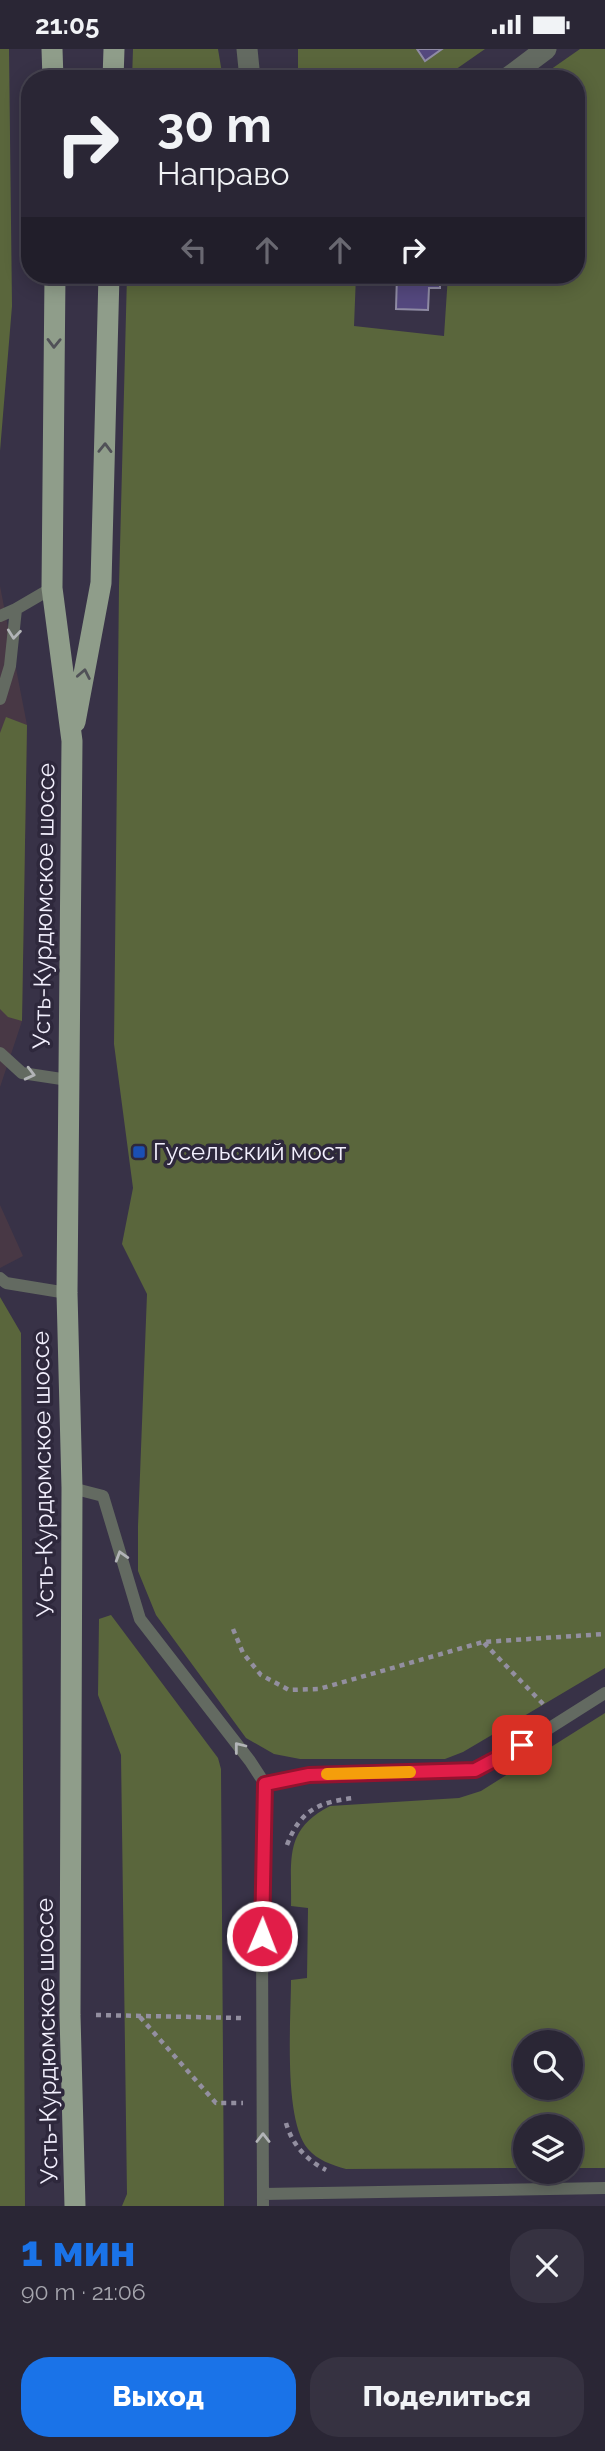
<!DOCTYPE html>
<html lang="ru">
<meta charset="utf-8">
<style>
body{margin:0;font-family:Raleway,sans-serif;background:#363241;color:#f1f3f6;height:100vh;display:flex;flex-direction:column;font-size:26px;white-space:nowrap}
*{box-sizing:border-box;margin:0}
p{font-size:23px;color:#a5a5ad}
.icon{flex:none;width:38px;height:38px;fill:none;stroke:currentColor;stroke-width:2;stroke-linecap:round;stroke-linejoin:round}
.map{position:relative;height:2157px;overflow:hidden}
.panel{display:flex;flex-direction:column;background:#2a2635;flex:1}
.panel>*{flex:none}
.banner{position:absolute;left:21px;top:21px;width:564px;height:214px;border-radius:28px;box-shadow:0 4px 18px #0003,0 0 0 2px #464350;background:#2a2635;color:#f1f3f6;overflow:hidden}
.buttons{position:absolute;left:513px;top:1981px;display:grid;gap:14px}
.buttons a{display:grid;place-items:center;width:70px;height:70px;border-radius:50%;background:#2a2635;box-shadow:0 4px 18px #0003,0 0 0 2px #464350;font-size:35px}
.pin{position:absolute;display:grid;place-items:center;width:60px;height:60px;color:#fff;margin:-30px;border-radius:14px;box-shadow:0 4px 10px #0006}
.me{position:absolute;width:77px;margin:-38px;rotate:1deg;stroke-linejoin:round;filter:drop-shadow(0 0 5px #0008)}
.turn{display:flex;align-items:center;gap:24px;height:147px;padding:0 21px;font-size:32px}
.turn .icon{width:91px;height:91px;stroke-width:2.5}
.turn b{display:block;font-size:49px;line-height:60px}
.lanes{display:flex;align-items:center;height:66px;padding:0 21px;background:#0003;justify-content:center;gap:35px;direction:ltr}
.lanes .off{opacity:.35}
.round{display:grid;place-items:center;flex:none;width:74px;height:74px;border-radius:28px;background:#363241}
.overview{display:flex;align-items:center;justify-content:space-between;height:119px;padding:0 21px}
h1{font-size:42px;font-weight:800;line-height:52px;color:#1a73e8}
.cta{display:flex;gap:14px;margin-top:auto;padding:14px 21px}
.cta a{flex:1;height:80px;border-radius:28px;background:#1a73e8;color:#fff;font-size:28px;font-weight:800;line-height:80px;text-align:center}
.cta a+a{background:#363241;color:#f1f3f6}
.status{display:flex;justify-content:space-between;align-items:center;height:49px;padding:0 35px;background:#2a2635;direction:ltr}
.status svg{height:19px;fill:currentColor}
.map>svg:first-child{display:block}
.commercial{fill:#483845}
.green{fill:#5a663c;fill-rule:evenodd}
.building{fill:#54487e;stroke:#8f8ba4;stroke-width:2}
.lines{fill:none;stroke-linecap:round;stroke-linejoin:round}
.path{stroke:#938fa0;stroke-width:4.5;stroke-dasharray:5 5;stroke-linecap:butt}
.lane{stroke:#636a61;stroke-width:12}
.street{stroke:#636a61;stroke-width:21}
.primary{stroke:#8f9d8a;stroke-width:21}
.oneway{stroke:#505157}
.oneway2{stroke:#b2b4b7}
.route-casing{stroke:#92132f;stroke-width:18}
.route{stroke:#e11d48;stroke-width:12}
.slow{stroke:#f59e0b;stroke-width:12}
.transit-dot{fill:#1a4fb4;stroke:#2e283c;stroke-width:2.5}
.labels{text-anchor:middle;stroke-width:7;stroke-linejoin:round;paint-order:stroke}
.street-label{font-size:24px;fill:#f3f0fe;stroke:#2e283c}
.poi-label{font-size:24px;fill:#f3f0fe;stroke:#2e283c;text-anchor:start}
</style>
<div class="status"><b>21:05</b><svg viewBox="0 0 49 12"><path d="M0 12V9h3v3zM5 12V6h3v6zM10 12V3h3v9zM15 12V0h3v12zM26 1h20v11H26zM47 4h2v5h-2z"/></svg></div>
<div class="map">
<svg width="605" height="2157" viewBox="0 0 605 2157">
<rect width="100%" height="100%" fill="#383247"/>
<path class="commercial" d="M0 537 27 676 22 972 0 1038Z
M0 1156 23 1207 0 1219Z"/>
<path class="green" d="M0 0H9L12 257 0 402Z
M133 0H218L223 30H132Z
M298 0H485L442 30H298Z
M580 0H605V1619L463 1703 445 1710H300L274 1705 246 1689 156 1566 138 1522V1477L147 1245 122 1195 133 1139 114 995 119 537 127 226H356L354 277 444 287 448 226H576V30H537Z
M6 668 27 676 22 972 8 968 0 960V684Z
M0 1248 21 1284 25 2157H0Z
M111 1566 218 1709 221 1720 224 2157H122L127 2145 121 1706 98 1646 99 1570Z
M605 1664V2119H571L570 2077H525V2119L346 2120C332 2116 317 2111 308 2100 283 2070 291 1971 291 1931L307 1929 308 1859 291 1857C292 1811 283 1781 330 1757L459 1749 481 1742ZM525 1993H570V2039H525Z"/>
<path class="building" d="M417 0H442L425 12Z
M397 226H440V239H429L428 261 396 260Z"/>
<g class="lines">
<path class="path" d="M233 1580 243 1604 261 1626 289 1641 319 1640 483 1593 605 1585
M484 1594 546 1658
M287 1796C300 1761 319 1753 354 1749
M96 1966 241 1969
M140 1968 216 2054H243
M286 2074C292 2095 306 2111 326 2121"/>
<path class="lane" d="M0 567 16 560
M0 650 10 617 16 560 52 539
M0 1004 22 1024 68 1031
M0 1229 6 1234 67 1244
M72 1439 103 1447 140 1570 250 1712 265 1735 262 1887 263 2157
M265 1735 309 1726 475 1721 504 1708 605 1644
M263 2145 605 2139"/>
<path class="street" d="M247 0 250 30
M506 30 546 0"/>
<path class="primary" d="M52 0 53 30
M113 30 114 0
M55 226 52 539 72 692 67 1244 72 1439 70 1966 75 2157
M75 673 101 534 109 226"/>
</g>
<defs><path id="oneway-chevron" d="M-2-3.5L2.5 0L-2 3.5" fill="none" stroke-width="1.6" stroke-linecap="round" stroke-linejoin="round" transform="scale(1.75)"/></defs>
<g class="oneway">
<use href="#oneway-chevron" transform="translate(54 294) rotate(91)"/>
<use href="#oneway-chevron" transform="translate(105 399) rotate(-89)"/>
<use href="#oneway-chevron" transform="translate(84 625) rotate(-79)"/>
</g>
<g class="oneway2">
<use href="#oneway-chevron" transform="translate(14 585) rotate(96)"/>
<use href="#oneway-chevron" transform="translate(30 1025) rotate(14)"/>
<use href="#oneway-chevron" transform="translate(121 1507) rotate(-107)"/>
<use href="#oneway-chevron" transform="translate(239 1698) rotate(-128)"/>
<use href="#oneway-chevron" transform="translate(263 2089) rotate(-90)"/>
</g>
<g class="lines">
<g class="route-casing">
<path id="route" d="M262 1887 265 1735 309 1726 475 1721 522 1696"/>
</g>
<use href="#route" class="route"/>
<path class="slow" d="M327 1725 410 1723"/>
</g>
<rect class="transit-dot" x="132" y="1096" width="14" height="14" rx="3.5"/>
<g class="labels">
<g class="street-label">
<text transform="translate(44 857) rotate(-89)" y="8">Усть-Курдюмское шоссе</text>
<text transform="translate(43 1425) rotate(-91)" y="8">Усть-Курдюмское шоссе</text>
<text transform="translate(47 1992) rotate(-91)" y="8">Усть-Курдюмское шоссе</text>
</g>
<g class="poi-label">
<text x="153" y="1111">Гусельский мост</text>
</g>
</g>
</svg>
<div class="buttons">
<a><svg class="icon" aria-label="search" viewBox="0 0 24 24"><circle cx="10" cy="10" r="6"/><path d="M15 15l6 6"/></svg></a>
<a><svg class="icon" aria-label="layers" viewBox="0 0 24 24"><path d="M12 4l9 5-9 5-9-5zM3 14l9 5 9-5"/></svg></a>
</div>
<div class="pin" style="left:522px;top:1696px;background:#d93025"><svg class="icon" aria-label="arrive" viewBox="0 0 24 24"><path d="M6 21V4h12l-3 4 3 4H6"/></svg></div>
<svg class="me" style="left:262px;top:1887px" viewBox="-20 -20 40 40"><circle r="17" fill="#e11d48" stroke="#fff" stroke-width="3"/><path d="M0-11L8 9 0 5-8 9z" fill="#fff"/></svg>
<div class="banner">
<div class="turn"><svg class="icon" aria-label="right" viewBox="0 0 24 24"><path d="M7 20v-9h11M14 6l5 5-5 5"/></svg><div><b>30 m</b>Направо</div></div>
<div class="lanes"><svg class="icon off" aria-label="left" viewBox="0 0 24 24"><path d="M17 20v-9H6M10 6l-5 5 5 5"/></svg><svg class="icon off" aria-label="ahead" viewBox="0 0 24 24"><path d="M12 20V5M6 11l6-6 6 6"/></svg><svg class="icon off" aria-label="ahead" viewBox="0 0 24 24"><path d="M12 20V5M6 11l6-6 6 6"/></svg><svg class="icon" aria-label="right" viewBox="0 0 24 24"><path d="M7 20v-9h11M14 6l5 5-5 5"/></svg></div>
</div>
</div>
<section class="panel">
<div class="overview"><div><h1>1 мин</h1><p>90 m · 21:06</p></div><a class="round"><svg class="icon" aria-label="close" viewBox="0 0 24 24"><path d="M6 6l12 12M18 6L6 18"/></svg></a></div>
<div class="cta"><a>Выход</a><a>Поделиться</a></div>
</section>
